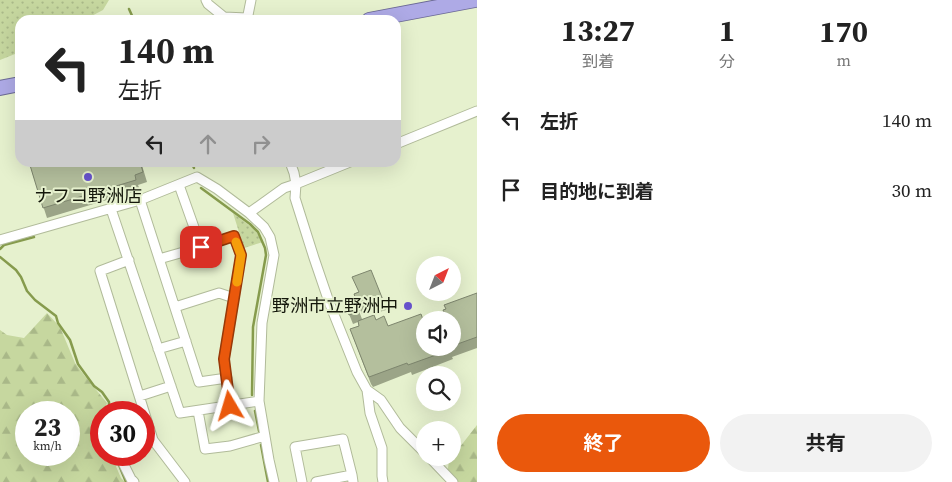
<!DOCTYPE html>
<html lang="ja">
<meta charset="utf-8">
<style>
body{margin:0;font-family:"Source Serif 4","Noto Sans JP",serif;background:#f2f2f2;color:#222;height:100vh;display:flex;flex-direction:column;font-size:19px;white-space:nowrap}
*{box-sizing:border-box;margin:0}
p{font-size:16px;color:#767676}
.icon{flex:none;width:28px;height:28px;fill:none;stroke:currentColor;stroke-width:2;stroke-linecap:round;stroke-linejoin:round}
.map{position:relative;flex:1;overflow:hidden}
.side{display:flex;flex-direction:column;background:#fff;width:475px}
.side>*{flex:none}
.banner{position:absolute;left:15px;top:15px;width:386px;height:152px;border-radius:15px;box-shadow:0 5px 20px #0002;background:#fff;color:#222;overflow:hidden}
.needle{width:32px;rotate:42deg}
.fabs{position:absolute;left:416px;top:256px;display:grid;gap:10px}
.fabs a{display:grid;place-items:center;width:45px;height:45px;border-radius:50%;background:#fff;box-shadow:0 5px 20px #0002;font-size:25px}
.speed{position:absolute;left:15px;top:401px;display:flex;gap:10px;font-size:25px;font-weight:700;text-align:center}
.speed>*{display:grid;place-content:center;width:65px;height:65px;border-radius:50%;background:#fff;box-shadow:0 5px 20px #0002;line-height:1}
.speed small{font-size:12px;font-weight:400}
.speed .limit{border:8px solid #d22;background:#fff;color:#111}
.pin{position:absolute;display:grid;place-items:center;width:42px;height:42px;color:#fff;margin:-21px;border-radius:10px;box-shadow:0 2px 8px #0006}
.me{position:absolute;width:55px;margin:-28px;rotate:353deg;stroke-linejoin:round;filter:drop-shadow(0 0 4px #0008)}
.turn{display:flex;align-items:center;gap:18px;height:105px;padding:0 20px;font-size:22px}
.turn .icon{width:65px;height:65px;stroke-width:2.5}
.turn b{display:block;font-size:35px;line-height:42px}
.lanes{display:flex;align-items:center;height:48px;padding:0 20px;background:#0003;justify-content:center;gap:25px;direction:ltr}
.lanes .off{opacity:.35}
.eta{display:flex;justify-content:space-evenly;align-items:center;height:85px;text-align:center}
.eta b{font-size:30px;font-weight:700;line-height:35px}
.button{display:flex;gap:10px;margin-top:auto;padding:10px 20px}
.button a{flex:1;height:58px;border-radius:30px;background:#ea580c;color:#fff;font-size:20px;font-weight:700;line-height:58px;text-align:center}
.button a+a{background:#f2f2f2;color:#222}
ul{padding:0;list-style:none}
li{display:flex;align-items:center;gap:15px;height:70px;padding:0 20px}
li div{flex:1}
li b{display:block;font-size:19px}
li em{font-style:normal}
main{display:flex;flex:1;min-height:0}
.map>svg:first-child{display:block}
.forest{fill:url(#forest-firs);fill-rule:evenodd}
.park{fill:url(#park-dots)}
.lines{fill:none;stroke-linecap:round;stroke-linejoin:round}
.stream{stroke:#869b4d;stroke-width:2.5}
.minor-casing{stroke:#b1bb9a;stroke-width:11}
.trunk-casing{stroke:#6b6995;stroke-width:16}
.path{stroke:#838b72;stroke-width:1;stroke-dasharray:4 4;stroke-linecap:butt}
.minor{stroke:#fff;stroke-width:9}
.trunk{stroke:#aeaae6;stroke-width:14}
.wall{fill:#9ba487}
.building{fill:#b4bf9d;stroke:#7e866e}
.route-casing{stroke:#983908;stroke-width:12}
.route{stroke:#ea580c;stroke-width:9}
.slow{stroke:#f59e0b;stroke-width:9}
.poi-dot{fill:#6753cc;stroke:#e6f1ce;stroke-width:2}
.labels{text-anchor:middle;stroke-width:4;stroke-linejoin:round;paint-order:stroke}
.poi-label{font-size:18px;fill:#14170b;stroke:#e6f1ce}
</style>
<main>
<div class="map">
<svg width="477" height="482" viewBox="0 0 477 482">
<defs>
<pattern id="forest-firs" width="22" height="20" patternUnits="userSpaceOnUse" patternTransform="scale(1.25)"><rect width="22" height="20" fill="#c6d79f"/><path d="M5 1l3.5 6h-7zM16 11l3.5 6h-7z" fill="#a9b888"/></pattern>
<pattern id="park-dots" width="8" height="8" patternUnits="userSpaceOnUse" patternTransform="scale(1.25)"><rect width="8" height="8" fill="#c6d79f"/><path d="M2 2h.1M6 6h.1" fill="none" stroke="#a9b888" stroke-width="1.8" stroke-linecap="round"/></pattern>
</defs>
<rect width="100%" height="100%" fill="#e6f1ce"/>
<path class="forest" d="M47 313 60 327 75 363 84 375 107 403 104 412H101V425L98 439 101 443V455H111L121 478 125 482H0V330L7 335 24 338ZM26 412H69V455H26Z
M477 425V482H446L449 461Z"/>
<path class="park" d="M0 0H109L103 10 84 20H20V52L0 60Z
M233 213 254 229 263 242 244 248Z"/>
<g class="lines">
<path class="stream" d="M129 9 134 20
M191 162 194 168
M201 188 250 224 258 232 265 248 266 255 253 327 252 395
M0 249 4 245 34 237
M0 257 16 270 21 277 27 291 35 300 56 316 58 323 70 340 78 364 94 386 102 392 109 402V408L107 412
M255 411 259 431
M101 427 98 434 101 440
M261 445 268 482
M115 455 126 482"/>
<g class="minor-casing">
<path id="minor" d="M206 0 208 4 224 17 247 18
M247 20 251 0
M396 144 477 111
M290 162 294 173 296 184 295 198 314 258 329 302 357 372 367 390 370 413 382 448V476L383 482
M179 185 201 247 234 236 241 255 224 359 230 406
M140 200 199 382 227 378
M111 209 180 413 259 401
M249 213 284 188 296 184 350 162
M0 240 140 200 197 177 217 189 249 213 264 227 270 237 274 255 262 323 259 401 269 460 274 482
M159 259 201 247
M129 260 100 271 153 440 185 482
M175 307 219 293 234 298
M158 349 186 341
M367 390 381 400 400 428 425 453
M140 396 171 386
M198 411 205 449 230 446 265 436
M119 455 131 479 134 482
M430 458 453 482
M302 482 295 447 343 439 352 475
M316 482 352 475 353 482"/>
</g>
<g class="trunk-casing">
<path id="trunk" d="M369 20 475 0
M0 88 20 84"/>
</g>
<path class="path" d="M199 162 202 168"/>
<use href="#minor" class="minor"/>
<use href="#trunk" class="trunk"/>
</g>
<path class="wall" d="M29 162H141L147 182 138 185 140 190 47 218Z
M358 292 383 300 386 310 376 313 375 309 362 314 354 294Z
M477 293V348L452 357 453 359 412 375 411 372 373 387 371 384 350 329 359 326 358 322 353 324 345 304 355 301 362 319 376 320 425 348H452V320L446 317Z"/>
<path class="building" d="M29 162H140L143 172 135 175 136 180 43 208Z
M371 270 383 300 373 304 371 299 358 304 354 294 359 292 352 277Z
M477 293V337L452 346V320H439L446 317 443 310 446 309 444 305Z
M355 301 359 311 349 315 345 304Z
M421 314 425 325V348H449L450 350 408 365 407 363 369 377 368 375 350 329 359 326 358 321 374 315 376 320 384 316 388 326Z"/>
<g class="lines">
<g class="route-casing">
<path id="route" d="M201 247 234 236 241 255 224 359 230 406"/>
</g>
<use href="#route" class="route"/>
<path class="slow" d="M236 242 241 255 237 282"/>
</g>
<g class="poi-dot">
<circle cx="88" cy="177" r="5"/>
<circle cx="408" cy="306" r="5"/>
</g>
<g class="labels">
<g class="poi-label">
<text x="88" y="202">ナフコ野洲店</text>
<text x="398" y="312" text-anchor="end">野洲市立野洲中</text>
</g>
</g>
</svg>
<div class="fabs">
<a><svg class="needle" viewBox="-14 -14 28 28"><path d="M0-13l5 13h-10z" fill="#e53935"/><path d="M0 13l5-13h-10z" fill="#767676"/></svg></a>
<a><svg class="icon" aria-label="sound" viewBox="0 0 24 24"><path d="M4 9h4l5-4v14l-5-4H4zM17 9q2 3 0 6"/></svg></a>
<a><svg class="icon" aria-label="search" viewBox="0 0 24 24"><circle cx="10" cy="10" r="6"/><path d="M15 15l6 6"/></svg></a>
<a>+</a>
</div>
<div class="speed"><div>23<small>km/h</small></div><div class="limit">30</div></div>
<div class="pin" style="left:201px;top:247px;background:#d93025"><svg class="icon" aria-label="arrive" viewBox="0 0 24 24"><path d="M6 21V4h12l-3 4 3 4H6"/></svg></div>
<svg class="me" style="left:230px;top:406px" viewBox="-20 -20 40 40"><path d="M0-17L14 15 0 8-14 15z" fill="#ea580c" stroke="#fff" stroke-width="4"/></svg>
<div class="banner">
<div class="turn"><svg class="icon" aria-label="left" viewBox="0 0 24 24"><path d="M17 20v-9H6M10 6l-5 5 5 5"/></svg><div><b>140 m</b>左折</div></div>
<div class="lanes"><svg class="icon" aria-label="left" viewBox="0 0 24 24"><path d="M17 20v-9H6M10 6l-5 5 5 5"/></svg><svg class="icon off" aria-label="ahead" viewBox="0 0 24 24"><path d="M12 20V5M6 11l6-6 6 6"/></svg><svg class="icon off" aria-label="right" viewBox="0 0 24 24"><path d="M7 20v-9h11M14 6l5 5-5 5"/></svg></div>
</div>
</div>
<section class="side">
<div class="eta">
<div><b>13:27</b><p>到着</p></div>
<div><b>1</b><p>分</p></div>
<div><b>170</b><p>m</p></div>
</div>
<ul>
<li><svg class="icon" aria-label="left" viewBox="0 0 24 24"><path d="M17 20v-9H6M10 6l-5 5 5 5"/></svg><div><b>左折</b></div><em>140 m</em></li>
<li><svg class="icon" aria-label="arrive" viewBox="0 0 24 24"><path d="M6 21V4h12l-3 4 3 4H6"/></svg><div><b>目的地に到着</b></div><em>30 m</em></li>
</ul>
<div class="button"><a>終了</a><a>共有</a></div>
</section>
</main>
